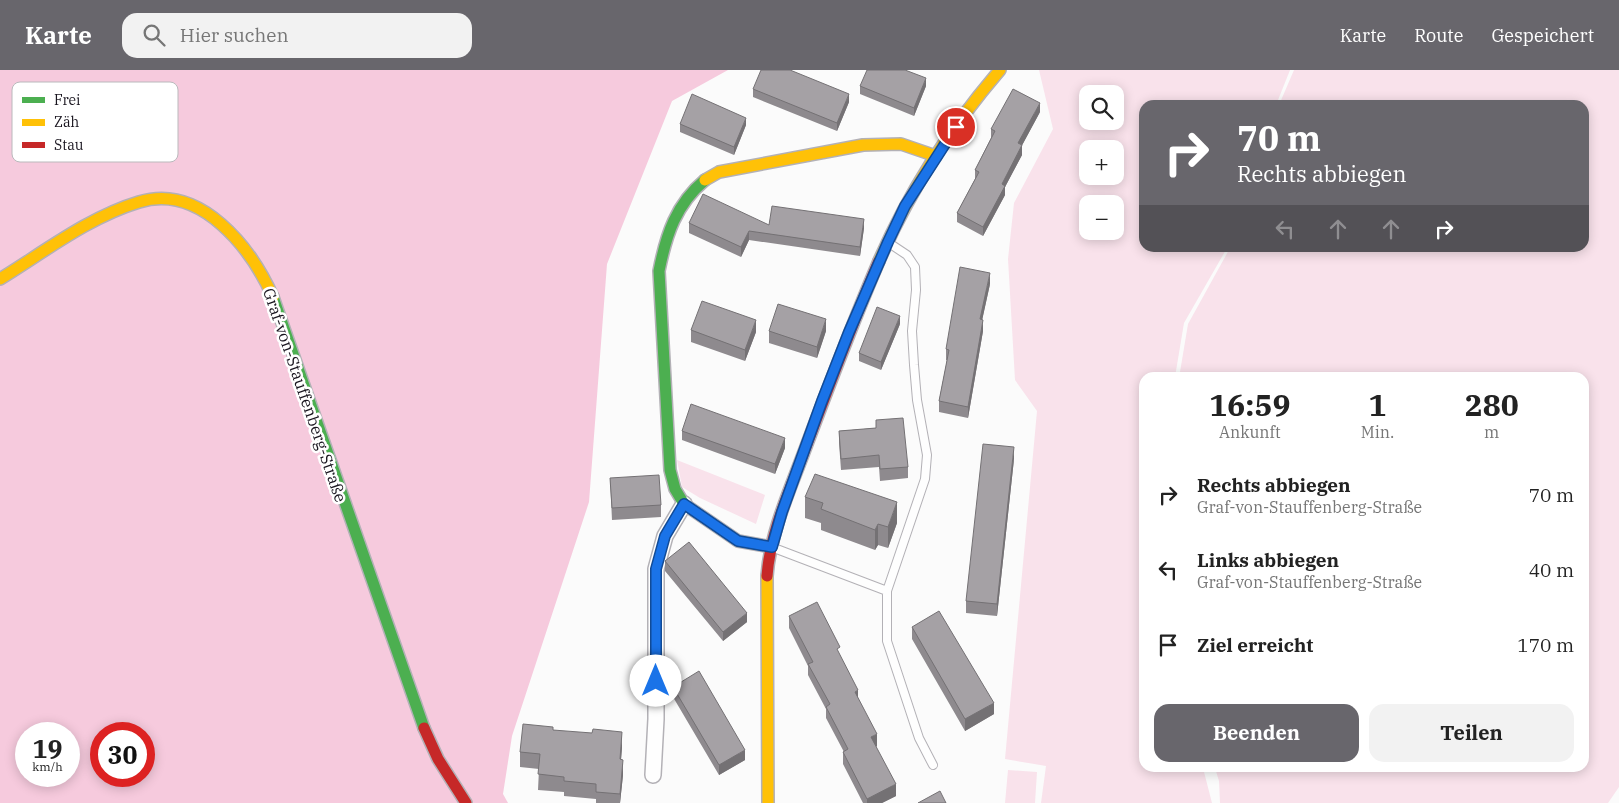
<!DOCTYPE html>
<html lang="de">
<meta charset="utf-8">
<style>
body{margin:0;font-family:"IBM Plex Serif",serif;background:#f2f2f2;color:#222;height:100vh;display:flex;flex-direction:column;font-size:19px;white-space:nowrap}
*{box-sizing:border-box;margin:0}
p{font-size:16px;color:#767676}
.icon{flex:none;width:28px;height:28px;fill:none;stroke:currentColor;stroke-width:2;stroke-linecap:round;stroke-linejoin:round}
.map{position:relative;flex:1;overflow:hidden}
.side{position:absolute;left:1139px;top:302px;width:450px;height:400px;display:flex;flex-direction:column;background:#fff;border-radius:15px;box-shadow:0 2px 12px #0003}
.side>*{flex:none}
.guide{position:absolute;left:1139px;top:30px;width:450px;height:152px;border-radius:15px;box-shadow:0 2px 12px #0003;background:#68666c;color:#fff;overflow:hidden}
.buttons{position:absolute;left:1079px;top:15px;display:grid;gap:10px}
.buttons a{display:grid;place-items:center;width:45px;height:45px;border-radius:10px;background:#fff;box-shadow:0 2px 12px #0003;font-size:25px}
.speed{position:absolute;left:15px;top:652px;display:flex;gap:10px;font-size:25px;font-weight:700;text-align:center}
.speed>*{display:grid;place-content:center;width:65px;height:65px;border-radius:50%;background:#fff;box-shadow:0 2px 12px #0003;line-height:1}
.speed small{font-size:12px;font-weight:400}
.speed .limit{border:8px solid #d22;background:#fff;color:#111}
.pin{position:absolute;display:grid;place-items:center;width:42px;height:42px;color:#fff;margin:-21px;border:2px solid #fff;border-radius:50%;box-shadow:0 1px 5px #0007}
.me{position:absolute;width:55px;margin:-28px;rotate:0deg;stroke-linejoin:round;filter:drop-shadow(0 0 4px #0008)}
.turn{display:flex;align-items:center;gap:18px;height:105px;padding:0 15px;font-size:22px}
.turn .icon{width:65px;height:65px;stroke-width:2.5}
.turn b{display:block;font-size:35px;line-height:42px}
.lanes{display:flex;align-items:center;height:48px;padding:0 15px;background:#0003;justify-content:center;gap:25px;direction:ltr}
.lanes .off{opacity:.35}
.eta{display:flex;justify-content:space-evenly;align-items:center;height:85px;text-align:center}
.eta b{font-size:30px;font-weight:800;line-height:35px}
.action{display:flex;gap:10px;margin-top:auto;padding:10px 15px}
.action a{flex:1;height:58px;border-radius:15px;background:#68666c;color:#fff;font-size:20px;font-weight:800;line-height:58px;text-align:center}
.action a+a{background:#f2f2f2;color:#222}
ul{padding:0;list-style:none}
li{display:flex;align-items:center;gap:15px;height:75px;padding:0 15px}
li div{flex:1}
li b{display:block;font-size:19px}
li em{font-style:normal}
header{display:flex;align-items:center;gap:30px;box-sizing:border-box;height:70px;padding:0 25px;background:#68666c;color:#fff}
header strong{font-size:24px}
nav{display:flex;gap:28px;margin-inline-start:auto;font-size:18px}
.search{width:350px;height:45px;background:#f2f2f2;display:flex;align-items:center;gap:12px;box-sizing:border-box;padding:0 18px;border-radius:15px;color:#767676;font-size:19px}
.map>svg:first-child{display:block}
.green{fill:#f9e2eb;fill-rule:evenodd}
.forest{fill:#f6cadd;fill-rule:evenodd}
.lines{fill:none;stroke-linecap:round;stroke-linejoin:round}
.lane-casing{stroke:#b3b1b6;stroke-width:10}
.street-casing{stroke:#b3b1b6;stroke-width:18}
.fast-casing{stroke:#b3b1b6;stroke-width:14}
.slow-casing{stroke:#b3b1b6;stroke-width:14}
.jam-casing{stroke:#b3b1b6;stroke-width:14}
.lane{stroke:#fefefe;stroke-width:8}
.street{stroke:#fefefe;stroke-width:15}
.fast{stroke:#4caf50;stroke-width:11}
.slow{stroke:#ffc107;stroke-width:11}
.jam{stroke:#c62828;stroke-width:11}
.wall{fill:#8e8a8e}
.shaded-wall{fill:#747174}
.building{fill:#a5a1a5;stroke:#747174}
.route-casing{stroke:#114b97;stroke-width:12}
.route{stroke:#1a73e8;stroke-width:9}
.labels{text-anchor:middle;stroke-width:5;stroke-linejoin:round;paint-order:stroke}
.street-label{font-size:16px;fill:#19151f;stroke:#fff}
.key{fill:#fff;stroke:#bab9bc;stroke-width:1}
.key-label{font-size:14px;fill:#19151f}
</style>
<header>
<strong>Karte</strong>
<div class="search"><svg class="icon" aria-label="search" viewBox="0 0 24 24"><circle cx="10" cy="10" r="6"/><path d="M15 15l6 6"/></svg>Hier suchen</div>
<nav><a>Karte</a><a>Route</a><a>Gespeichert</a></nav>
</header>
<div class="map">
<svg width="1619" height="733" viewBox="0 0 1619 733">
<rect width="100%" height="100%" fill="#fbfbfb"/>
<path class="green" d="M1039 0H1290L1276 35H1144V178H1227L1184 253 1175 307 1144 308V698H1203L1212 733H1041L1046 696 1005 689 1037 341 1015 310 1008 189 1014 133 1053 59ZM1088 24H1115V51H1088ZM1088 79H1115V106H1088ZM1088 134H1115V161H1088Z
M1294 0H1619V717L1608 733H1220L1219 711 1215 698H1584V308H1179L1188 254 1230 178H1584V35H1279Z
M677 390 765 425 756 454 700 428 682 417Z
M1008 700 1037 702 1035 733H1005Z"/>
<path class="forest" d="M0 0H728L672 31 607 194 589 432 512 666 503 724 508 733H0ZM26 664H69V706H26ZM101 664H144V706H101Z"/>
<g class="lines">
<g class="lane-casing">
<path id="lane" d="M889 173 907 185 915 197 916 220 912 261 914 295 917 330 927 385 925 409 887 521V571L919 668 933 695
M774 478 887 521"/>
</g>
<g class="street-casing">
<path id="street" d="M653 705 656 649V499L665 466 684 434"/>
</g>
<g class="fast-casing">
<path id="fast" d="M705 110C676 134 666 165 659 201L670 400 675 419 684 434 738 471 772 477
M273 227 424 658"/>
</g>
<g class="slow-casing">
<path id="slow" d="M705 110 719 102 863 75 901 74 936 86
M879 191C909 122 951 57 1000 0
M0 209C44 182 89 147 139 132 201 113 251 178 273 227
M767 506 768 733"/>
</g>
<g class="jam-casing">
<path id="jam" d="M767 506C770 464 789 422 804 382 828 318 852 254 879 191
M424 658 438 689 466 733"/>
</g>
<use href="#lane" class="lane"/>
<use href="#street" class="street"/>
<use href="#fast" class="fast"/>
<use href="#slow" class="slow"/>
<use href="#jam" class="jam"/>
</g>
<path class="wall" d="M860 16H926L914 46 860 24Z
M753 19 849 32 837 61 753 27Z
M1040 42 1022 75V85L1005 117V125L983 166 957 152V143L975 109V100L991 68V59Z
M680 54 746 55 734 85 680 62Z
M689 153 769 155 864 158 860 186 749 170 741 187 689 163Z
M990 214 982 250 983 261 968 348 939 342V331L947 290H946V279Z
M900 254 881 300 859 291V283Z
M691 260 756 262 745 291 691 272Z
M769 261H826L817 288 769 273Z
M876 350 908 397V408L880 411 879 397 841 400 839 373V361L876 358Z
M682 361 785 378 775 404 682 370Z
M1014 389 997 546 966 543V531Z
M610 408 661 435V447L612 450Z
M805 427 897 453 888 478 878 475 875 480 821 460V453L805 448Z
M665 491 747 552 723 571 665 501Z
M789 546 840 585 858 628 877 676 876 677 896 726 882 733H863L843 694V682H844L826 648V639L808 605V596L789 558Z
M912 557 994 644 965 661 912 569Z
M673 617 745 690 719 705 673 627Z
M553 660 622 677 621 689 623 705 620 733H596V729L564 726V722L538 720 539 699 520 697V682Z"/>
<path class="shaded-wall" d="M926 8V16L914 46V38Z
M849 24V32L837 61V53Z
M1040 33V42L1018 83V73Z
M746 48V55L734 85V77Z
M1022 75V85L1005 117V125L983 166V157L1002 114Z
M864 149V158L860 186V177Z
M749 161V170L741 187V177Z
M990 203V214L980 260V249Z
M900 246V254L881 300V292Z
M826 249V261L817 288V277Z
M756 250V262L745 291V280Z
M983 250V261L968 348V337Z
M785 368V378L775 404V394Z
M1014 377V389L997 546V534Z
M897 432V453L888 478V457Z
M878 454V475L875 480V460Z
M747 543V552L723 571V562Z
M858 620V631L855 622Z
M994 633V644L965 661V649Z
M622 662V677L620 704V689Z
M877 664V676L871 679V667Z
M745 680V690L719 705V695Z
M623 690V705L620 733V724Z
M896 714V726L882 733H867V729Z"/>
<path class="building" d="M761 0H790L849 24 837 53 753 19Z
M867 0H905L926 8 914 38 860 16Z
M1013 19 1040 33 1018 73 1022 75 1002 114 1005 116 983 157 957 143 979 102 975 100 995 61 991 59Z
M692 24 746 48 734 77 680 54Z
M703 124 769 155 772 136 864 149 860 177 749 161 741 177 689 153Z
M960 197 990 203 980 249 983 250 968 337 939 331 949 280 946 279Z
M702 231 756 250 745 280 691 260Z
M778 234 826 249 817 277 769 261Z
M877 237 900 246 881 292 859 283Z
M691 334 785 368 775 394 682 361Z
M903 348 908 397 880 399 879 385 841 389 839 361 876 358V350Z
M983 374 1014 377 997 534 966 531Z
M815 404 897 432 888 457 878 454 875 460 821 439 823 433 805 427Z
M659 405 661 435 612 438 610 408Z
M689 472 747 543 723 562 665 491Z
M817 532 840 577 837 579 858 620 855 622 877 664 871 667 896 714 867 729 843 682 848 679 826 637 830 634 808 594 813 592 789 546Z
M939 541 994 633 965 649 912 557Z
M699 601 745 680 719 695 673 617Z
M523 654 553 657V660L592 663 593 659 622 662 620 689 623 690 620 724 596 722V714L564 711V707L538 704 540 684 520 682Z
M940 721 946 733H918Z"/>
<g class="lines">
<g class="route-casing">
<path id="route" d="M656 611V499L665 466 684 434 738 471 772 477 782 442 822 331 849 262 888 172 905 136 956 57"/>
</g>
<use href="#route" class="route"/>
</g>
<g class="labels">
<g class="street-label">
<text transform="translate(305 325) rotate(71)" y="6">Graf-von-Stauffenberg-Straße</text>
</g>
</g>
<rect x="12" y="12" width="166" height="80" rx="8" class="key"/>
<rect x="22" y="27" width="23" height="6" fill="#4caf50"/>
<rect x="22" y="49" width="23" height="7" fill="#ffc107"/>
<rect x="22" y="72" width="23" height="6" fill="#c62828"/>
<g class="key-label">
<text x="54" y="35">Frei</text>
<text x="54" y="57">Zäh</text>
<text x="54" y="80">Stau</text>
</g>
</svg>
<div class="buttons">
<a><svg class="icon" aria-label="search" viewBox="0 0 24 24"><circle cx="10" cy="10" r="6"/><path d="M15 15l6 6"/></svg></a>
<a>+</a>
<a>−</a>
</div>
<div class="speed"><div>19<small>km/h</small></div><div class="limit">30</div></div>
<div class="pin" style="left:956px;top:57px;background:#d93025"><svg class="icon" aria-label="arrive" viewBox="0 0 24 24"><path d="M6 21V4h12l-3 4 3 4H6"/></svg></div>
<svg class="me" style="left:656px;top:611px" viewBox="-20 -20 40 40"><circle r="19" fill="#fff"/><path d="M0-13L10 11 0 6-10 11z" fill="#1a73e8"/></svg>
<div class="guide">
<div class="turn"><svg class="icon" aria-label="right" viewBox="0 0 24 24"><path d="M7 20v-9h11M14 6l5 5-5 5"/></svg><div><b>70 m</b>Rechts abbiegen</div></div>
<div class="lanes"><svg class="icon off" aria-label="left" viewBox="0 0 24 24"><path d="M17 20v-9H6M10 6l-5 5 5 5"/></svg><svg class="icon off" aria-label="ahead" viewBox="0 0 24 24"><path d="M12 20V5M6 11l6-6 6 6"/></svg><svg class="icon off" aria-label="ahead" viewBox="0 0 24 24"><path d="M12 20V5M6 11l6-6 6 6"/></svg><svg class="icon" aria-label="right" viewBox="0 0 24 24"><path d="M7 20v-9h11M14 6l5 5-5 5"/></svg></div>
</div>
<section class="side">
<div class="eta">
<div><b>16:59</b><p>Ankunft</p></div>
<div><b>1</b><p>Min.</p></div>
<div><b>280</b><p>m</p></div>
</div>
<ul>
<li><svg class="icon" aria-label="right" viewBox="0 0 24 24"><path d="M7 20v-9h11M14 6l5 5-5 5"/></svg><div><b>Rechts abbiegen</b><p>Graf-von-Stauffenberg-Straße</p></div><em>70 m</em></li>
<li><svg class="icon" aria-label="left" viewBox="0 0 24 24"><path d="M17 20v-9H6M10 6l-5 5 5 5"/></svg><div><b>Links abbiegen</b><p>Graf-von-Stauffenberg-Straße</p></div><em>40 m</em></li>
<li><svg class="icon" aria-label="arrive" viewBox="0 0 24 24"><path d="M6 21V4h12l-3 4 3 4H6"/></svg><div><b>Ziel erreicht</b></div><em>170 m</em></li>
</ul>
<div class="action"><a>Beenden</a><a>Teilen</a></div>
</section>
</div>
